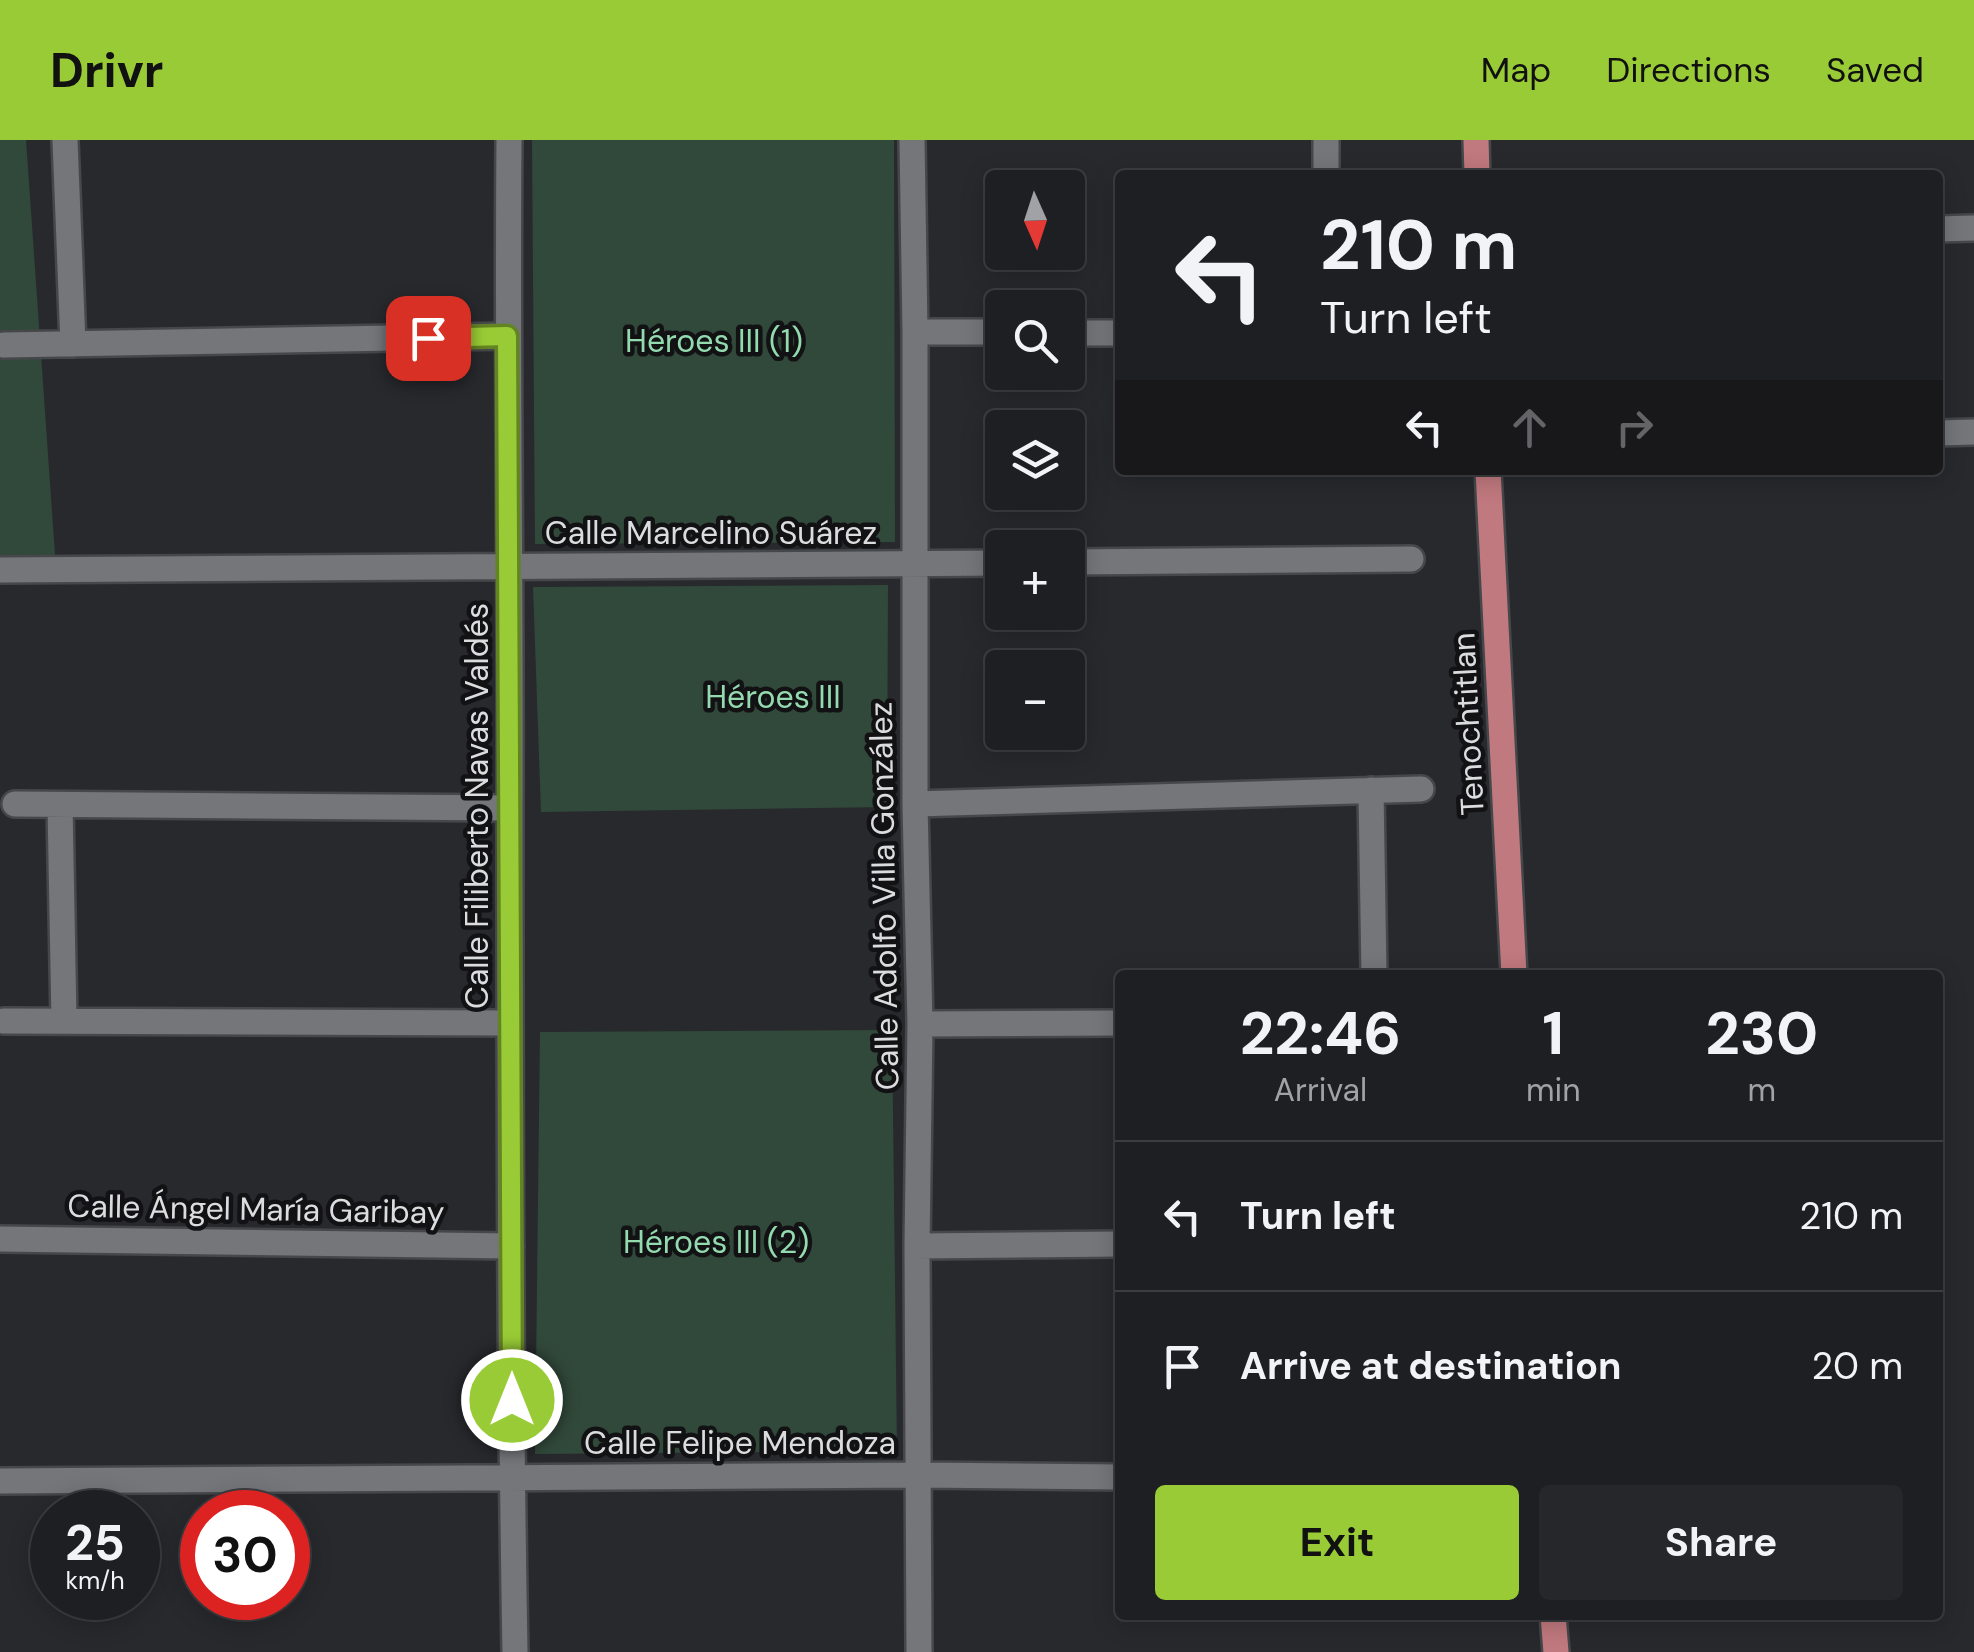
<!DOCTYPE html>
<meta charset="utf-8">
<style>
body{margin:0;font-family:"DM Sans",sans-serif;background:#26272a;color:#f1f3f6;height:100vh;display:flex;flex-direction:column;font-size:38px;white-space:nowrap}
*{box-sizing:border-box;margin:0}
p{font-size:32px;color:#a1a2a5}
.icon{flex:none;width:55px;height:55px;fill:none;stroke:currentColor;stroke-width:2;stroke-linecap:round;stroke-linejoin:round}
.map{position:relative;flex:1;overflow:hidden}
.details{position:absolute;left:1115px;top:830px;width:828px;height:650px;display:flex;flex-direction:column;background:#1e1f22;border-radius:10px;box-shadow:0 5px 25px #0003,0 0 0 2px #3c3d40}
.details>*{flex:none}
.hud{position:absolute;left:1115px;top:30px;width:828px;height:305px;border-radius:10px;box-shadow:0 5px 25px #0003,0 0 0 2px #3c3d40;background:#1e1f22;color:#f1f3f6;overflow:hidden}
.needle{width:65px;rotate:177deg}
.tools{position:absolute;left:985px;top:30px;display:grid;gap:20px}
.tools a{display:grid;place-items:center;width:100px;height:100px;border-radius:10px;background:#1e1f22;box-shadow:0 5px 25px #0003,0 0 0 2px #3c3d40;font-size:50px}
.speed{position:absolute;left:30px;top:1350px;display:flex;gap:20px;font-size:50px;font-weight:700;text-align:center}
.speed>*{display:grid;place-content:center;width:130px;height:130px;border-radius:50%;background:#1e1f22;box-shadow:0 5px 25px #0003,0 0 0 2px #3c3d40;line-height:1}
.speed small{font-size:25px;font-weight:400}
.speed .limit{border:15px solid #d22;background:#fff;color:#111}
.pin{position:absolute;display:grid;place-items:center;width:85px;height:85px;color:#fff;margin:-42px;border-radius:20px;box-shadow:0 5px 15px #0006}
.me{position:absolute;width:110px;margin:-55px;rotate:0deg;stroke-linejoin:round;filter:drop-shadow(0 0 8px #0008)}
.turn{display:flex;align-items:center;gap:35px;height:210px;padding:0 40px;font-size:45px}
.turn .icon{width:130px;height:130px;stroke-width:2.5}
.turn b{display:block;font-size:70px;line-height:85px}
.lanes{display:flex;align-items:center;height:95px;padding:0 40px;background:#0003;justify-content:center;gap:50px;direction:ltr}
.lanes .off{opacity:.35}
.eta{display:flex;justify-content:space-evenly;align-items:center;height:170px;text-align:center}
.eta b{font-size:60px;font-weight:700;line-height:70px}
.button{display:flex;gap:20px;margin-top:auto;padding:20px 40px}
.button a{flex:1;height:115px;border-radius:10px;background:#99cb36;color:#111;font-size:40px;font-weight:700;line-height:115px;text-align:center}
.button a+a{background:#26272a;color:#f1f3f6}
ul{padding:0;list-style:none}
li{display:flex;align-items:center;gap:30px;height:150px;padding:0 40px;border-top:2px solid #3c3d40}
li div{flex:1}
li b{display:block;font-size:38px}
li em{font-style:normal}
header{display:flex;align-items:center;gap:60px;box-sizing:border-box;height:140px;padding:0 50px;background:#99cb36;color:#111}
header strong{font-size:48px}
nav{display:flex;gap:55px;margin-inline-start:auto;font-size:35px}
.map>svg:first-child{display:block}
.green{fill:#31493a}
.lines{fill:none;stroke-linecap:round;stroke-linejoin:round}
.minor-casing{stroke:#46474a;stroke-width:30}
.major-casing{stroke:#46474a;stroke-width:30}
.minor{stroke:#74767a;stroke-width:25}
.major{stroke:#c0797e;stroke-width:25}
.route-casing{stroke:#638423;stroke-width:25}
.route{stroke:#99cb36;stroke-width:18}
.labels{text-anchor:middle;stroke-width:9;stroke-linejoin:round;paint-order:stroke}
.park-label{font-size:32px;fill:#93daaf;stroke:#121214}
.street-label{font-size:32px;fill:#dbdcde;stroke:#121214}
</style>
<header>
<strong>Drivr</strong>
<nav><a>Map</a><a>Directions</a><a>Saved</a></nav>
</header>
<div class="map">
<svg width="1974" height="1512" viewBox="0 0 1974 1512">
<rect width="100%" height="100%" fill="#28292d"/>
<path class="green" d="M0 0H26L56 429 0 430Z
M532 0H894L895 402 535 404Z
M888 445 887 667 541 672 533 447Z
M892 890 897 1311 535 1314 540 892Z"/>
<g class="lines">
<g class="minor-casing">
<path id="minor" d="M65 0 73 204
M509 0C507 223 511 446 510 669 510 950 510 1231 515 1512
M912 0 915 192V664L920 884 917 1106 919 1512
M1326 0V35
M1938 89 1974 88
M915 192H1002
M1068 193H1120
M4 205 507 196
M1938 293 1974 292
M1068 422 1411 419
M0 430 1002 423
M1371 650 1374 835
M15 664 510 668
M915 664 1421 649
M60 665 64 881
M4 881 509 883
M920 884 1120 883
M0 1099 511 1106
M917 1106 1120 1104
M0 1341 920 1335 1120 1337"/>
</g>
<g class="major-casing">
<path id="major" d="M1476 0 1477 35
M1488 330 1514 835
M1553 1475 1556 1512"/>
</g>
<use href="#minor" class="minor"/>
<use href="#major" class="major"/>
</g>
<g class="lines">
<g class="route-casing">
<path id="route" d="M428 198 507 196 512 1260"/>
</g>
<use href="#route" class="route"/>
</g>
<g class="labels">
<g class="park-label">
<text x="714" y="212">Héroes III (1)</text>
<text x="773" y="568">Héroes III</text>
<text x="716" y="1113">Héroes III (2)</text>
</g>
<g class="street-label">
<text x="711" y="404">Calle Marcelino Suárez</text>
<text transform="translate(1468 584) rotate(-93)" y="11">Tenochtitlan</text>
<text transform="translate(477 666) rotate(-90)" y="11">Calle Filiberto Navas Valdés</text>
<text transform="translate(884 756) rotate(-91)" y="11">Calle Adolfo Villa González</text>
<text transform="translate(256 1069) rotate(1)" y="11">Calle Ángel María Garibay</text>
<text x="740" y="1314">Calle Felipe Mendoza</text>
</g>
</g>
</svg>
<div class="tools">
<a><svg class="needle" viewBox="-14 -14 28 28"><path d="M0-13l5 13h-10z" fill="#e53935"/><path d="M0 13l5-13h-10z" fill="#a1a2a5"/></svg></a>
<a><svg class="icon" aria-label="search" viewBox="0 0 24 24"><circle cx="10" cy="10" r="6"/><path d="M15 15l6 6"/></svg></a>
<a><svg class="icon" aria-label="layers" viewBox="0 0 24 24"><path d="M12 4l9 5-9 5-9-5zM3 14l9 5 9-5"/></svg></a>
<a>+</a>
<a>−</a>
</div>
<div class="speed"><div>25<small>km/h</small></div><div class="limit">30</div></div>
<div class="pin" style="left:428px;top:198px;background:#d93025"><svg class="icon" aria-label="arrive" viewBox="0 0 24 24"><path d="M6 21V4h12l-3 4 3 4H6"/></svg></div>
<svg class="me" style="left:512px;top:1260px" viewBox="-20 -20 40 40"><circle r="17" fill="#99cb36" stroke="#fff" stroke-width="3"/><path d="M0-11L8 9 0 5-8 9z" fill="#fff"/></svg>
<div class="hud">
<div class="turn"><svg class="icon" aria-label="left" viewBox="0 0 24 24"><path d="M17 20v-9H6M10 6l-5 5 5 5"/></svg><div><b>210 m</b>Turn left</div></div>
<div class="lanes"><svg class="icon" aria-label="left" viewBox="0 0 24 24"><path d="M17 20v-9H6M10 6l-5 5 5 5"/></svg><svg class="icon off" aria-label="ahead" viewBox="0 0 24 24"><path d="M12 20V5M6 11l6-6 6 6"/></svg><svg class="icon off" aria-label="right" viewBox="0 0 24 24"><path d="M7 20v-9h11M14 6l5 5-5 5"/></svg></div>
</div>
<section class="details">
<div class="eta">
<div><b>22:46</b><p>Arrival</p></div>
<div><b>1</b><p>min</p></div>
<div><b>230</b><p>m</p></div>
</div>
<ul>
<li><svg class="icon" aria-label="left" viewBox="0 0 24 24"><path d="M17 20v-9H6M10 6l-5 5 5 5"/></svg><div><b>Turn left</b></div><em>210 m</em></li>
<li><svg class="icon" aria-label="arrive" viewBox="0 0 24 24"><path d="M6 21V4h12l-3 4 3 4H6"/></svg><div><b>Arrive at destination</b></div><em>20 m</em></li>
</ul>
<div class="button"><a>Exit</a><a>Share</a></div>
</section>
</div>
